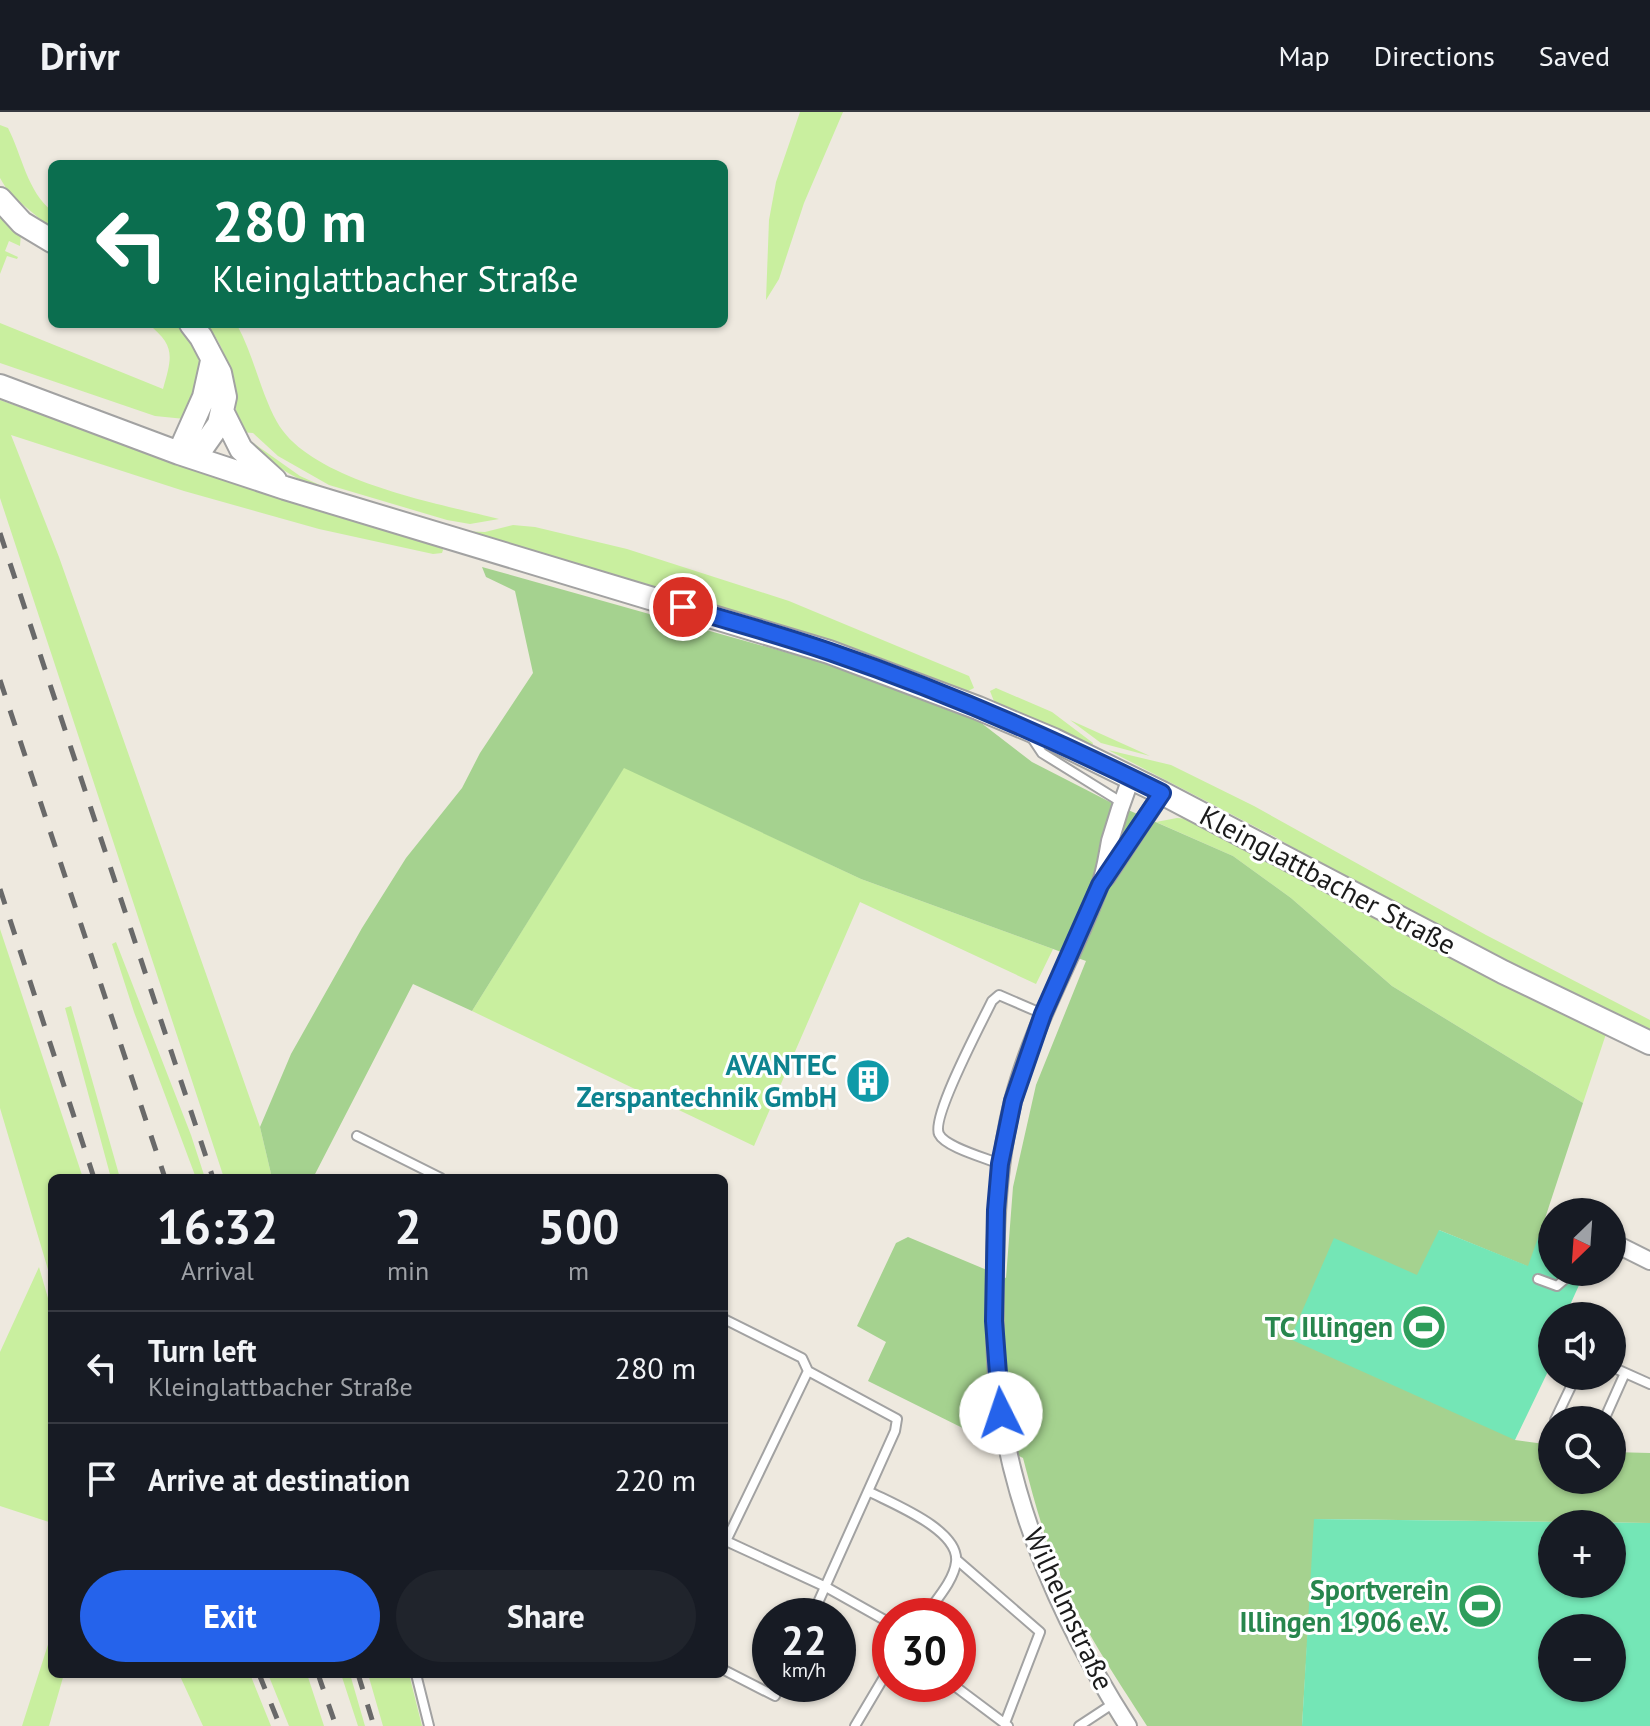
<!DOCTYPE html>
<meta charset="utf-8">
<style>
body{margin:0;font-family:"PT Sans",sans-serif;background:#20242c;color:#f1f3f6;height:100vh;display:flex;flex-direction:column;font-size:30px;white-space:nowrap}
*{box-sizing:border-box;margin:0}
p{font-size:26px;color:#9ea1a6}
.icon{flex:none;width:44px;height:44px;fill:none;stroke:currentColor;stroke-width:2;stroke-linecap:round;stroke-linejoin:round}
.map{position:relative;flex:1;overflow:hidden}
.sheet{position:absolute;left:48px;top:1062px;width:680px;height:504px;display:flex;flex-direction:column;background:#171b24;border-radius:12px;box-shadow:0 2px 6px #0004}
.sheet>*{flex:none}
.guide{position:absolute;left:48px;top:48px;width:680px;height:168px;border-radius:12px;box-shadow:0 2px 6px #0004;background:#0b6e4f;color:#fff;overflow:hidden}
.needle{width:52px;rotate:205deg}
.fabs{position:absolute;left:1538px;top:1086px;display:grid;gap:16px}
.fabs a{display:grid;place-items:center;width:88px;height:88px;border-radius:50%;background:#171b24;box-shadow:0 2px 6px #0004;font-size:40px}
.speed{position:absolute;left:752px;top:1486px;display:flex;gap:16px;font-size:40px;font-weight:700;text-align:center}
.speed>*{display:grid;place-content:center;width:104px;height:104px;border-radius:50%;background:#171b24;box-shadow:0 2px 6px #0004;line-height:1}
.speed small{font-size:20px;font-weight:400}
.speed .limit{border:12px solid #d22;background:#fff;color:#111}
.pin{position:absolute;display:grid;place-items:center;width:68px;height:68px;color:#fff;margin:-34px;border:4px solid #fff;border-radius:50%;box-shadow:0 2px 8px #0007}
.me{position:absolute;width:88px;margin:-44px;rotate:356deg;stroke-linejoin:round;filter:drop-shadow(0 0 6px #0008)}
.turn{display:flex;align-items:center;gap:28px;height:168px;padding:0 32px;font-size:36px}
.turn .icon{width:104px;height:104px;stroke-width:2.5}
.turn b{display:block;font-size:56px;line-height:68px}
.eta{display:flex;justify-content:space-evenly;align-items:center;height:136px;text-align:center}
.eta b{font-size:48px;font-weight:700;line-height:56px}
.button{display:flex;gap:16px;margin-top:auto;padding:16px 32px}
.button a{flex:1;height:92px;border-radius:48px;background:#2563eb;color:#fff;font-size:32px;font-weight:700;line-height:92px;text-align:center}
.button a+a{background:#20242c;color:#f1f3f6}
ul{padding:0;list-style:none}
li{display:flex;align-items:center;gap:24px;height:112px;padding:0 32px;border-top:2px solid #363941}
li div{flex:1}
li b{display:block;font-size:30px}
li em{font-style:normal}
header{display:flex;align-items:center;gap:48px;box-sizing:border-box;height:112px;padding:0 40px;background:#171b24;border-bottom:2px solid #363941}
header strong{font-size:38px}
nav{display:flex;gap:44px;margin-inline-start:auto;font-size:28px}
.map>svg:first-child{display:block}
.grass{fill:#c9ef9f}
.forest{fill:#a5d28f}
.pitch{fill:#74e6b6;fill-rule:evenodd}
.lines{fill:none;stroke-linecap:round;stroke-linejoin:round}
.service-casing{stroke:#a2a2a2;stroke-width:12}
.minor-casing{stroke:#a2a2a2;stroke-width:20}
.tertiary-casing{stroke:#a2a2a2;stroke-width:26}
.service{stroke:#fff;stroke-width:8}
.minor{stroke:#fff;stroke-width:16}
.tertiary{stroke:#fff;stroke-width:22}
.rail{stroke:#696969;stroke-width:5;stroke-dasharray:16 16;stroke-linecap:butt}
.route-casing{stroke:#184099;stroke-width:20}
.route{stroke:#2563eb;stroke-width:14}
.labels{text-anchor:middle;stroke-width:6;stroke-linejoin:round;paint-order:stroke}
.street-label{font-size:28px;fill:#1b1b1b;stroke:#fff}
.culture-label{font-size:28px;font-weight:bold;fill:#0d838f;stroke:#fff;text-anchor:end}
.leisure-label{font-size:28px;font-weight:bold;fill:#27864d;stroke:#fff;text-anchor:end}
</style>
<header>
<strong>Drivr</strong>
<nav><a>Map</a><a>Directions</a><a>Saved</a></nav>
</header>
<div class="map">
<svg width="1650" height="1614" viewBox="0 0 1650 1614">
<rect width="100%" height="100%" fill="#eee9df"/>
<path class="grass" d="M800 0H843L804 91 779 167 766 188 769 108 776 70Z
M0 13 8 16C22 43 27 79 52 99V117L9 81 0 66Z
M0 97 21 121 20 134 9 129 5 139 18 145 17 147 7 144 0 162Z
M0 211 163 277C172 245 176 234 148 212H182C206 259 207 259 185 307L155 304 0 251Z
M206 212 237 213C254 244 260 279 277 310 310 369 437 391 499 407L470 412 447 408 329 373 278 344 253 321 239 320C234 283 232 241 206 212Z
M0 288 283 388 441 433 443 438 442 441 433 442 319 417 184 379 11 323 59 445 260 1015 272 1066H224L0 386Z
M247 330H252L300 364 346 385 462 419 485 420 513 413 535 415 627 437 789 489 969 564 974 576 966 580 330 382C299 368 271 354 247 330Z
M996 576 1052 600 1093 631 1092 634 995 592 990 579Z
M1070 608 1150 644 1101 631Z
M1108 638 1171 653 1254 694 1486 823 1650 908V923L1355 773 1277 726Z
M624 655 861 767 1053 837 1036 872 860 790 754 1034 472 899Z
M1177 706 1188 707 1607 919 1583 991 1392 874 1291 786 1233 744 1156 710Z
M0 817 83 1066H52V1171L0 996Z
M116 830 191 1023 205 1066H196L134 900 112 832Z
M71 894 120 1066H111L65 896Z
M39 1155 52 1200V1411L0 1394V1240Z
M52 1520V1562H64L49 1614H22Z
M179 1562H250L271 1614H203Z
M268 1562H307L324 1614H289Z
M341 1562H350L365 1614H358Z
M368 1562H409L422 1614H383Z"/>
<path class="forest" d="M482 455 824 551 980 610 1032 650 1110 690 1233 744 1291 786 1392 874 1583 991 1529 1155 1439 1118 1515 1328 1552 1333V1368H1612V1340L1650 1341V1411L1315 1407 1302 1614H1147C1115 1564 1081 1514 1058 1458 1043 1422 1033 1384 1023 1346L868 1269 886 1230 857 1214 896 1131 908 1125 1006 1166 1013 1075 1036 973 1086 849 861 767 624 656 472 899 413 872 313 1066H272L260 1015 291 942 362 816 406 746 462 676 480 641 533 561 515 479 486 465Z"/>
<path class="pitch" d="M1439 1118 1528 1154 1539 1123 1552 1128V1160H1585L1565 1204H1552V1251L1515 1328 1290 1227 1334 1126 1417 1163Z
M1314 1407 1650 1411V1614H1302ZM1612 1412V1472H1552V1412ZM1552 1516H1612V1576H1552Z"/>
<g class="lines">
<g class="service-casing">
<path id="service" d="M1032 626 1042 641 1121 690
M357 1024 441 1066
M1000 1052C986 1046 945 1035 939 1022 931 1005 982 910 992 889L999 883 1043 902
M1538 1167 1557 1174 1573 1160
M724 1207 802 1246 808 1259 726 1429 826 1475 890 1511
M1612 1255 1650 1272
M808 1259 897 1307 895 1319 812 1504
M1555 1308 1576 1264
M1604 1308 1625 1261
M1550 1320 1552 1315
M868 1379C893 1392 960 1418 956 1450 954 1469 935 1489 925 1504
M957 1448 1040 1520 1005 1611
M724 1558 775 1584 780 1572
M416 1562 429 1614
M952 1572 1008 1614
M855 1614 890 1555
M1079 1614 1114 1591"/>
</g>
<g class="minor-casing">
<path id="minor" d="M1106 766 1162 681
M1612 1130 1650 1149
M1128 1614C1067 1519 1019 1415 1001 1302 994 1255 994 1205 995 1157 996 1100 999 1045 1013 989 1032 914 1072 848 1099 776 1105 761 1107 745 1110 729 1116 708 1123 687 1131 666"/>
</g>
<g class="tertiary-casing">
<path id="tertiary" d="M0 87 22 111 52 129
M191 212 201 225 220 261 225 285 219 312 195 346
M0 274 179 341 285 376 829 540 978 596 1054 628 1162 681 1503 860 1650 931
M223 301 241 337 275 368
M179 341 204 285 212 249"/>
</g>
<use href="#service" class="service"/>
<use href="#minor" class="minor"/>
<use href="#tertiary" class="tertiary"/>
<path class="rail" d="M0 421 213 1066
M0 568 165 1066
M0 777 94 1066
M259 1562 280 1614
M318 1562 336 1614
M358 1562 374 1614"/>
</g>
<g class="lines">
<g class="route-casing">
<path id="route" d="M683 495C732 510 781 523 830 540 944 579 1054 627 1162 681L1100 773 1043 902 1013 989 1000 1052 996 1098 994 1209 1001 1301"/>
</g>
<use href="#route" class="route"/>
</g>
<defs>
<g id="building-disc" transform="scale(2.3)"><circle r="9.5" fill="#0f9aa8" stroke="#fff"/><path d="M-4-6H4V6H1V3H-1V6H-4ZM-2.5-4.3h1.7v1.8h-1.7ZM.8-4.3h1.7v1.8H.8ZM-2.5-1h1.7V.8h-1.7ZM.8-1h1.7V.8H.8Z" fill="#fff"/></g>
<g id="stadium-disc" transform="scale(2.3)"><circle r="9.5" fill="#2e9e5b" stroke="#fff"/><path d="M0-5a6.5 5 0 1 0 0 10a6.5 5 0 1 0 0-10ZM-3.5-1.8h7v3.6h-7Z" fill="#fff"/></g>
</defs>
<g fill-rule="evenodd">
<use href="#building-disc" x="868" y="969"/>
<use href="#stadium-disc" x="1424" y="1215"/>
<use href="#stadium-disc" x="1480" y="1494"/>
</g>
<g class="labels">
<g class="street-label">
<text transform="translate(1328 768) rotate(28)" y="10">Kleinglattbacher Straße</text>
<text transform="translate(1069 1497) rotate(65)" y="10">Wilhelmstraße</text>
</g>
<g class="culture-label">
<text x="837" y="963">AVANTEC<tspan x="837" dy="32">Zerspantechnik GmbH</tspan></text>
</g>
<g class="leisure-label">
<text x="1393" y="1225">TC Illingen</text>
<text x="1449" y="1488">Sportverein<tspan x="1449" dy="32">Illingen 1906 e.V.</tspan></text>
</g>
</g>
</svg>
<div class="fabs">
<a><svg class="needle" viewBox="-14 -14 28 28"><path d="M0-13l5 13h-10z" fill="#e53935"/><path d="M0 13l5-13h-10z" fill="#9ea1a6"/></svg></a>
<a><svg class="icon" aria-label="sound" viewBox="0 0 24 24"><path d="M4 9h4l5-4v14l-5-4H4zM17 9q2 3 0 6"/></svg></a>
<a><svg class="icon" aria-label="search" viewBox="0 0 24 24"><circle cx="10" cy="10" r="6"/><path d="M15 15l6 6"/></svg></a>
<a>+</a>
<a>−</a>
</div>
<div class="speed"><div>22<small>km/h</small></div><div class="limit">30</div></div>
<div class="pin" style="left:683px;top:495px;background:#d93025"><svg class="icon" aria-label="arrive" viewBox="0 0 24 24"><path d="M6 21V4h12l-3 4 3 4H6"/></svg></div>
<svg class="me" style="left:1001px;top:1301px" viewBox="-20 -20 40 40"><circle r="19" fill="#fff"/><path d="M0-13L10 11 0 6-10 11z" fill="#2563eb"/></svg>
<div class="guide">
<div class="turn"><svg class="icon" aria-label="left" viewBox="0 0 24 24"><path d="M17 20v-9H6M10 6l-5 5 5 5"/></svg><div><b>280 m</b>Kleinglattbacher Straße</div></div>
</div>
<section class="sheet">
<div class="eta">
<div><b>16:32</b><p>Arrival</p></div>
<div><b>2</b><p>min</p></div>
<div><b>500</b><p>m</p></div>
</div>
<ul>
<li><svg class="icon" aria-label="left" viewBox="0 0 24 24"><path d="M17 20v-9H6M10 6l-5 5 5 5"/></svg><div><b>Turn left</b><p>Kleinglattbacher Straße</p></div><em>280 m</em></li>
<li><svg class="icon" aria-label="arrive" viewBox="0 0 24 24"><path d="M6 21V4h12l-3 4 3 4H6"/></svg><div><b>Arrive at destination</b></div><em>220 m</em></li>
</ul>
<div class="button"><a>Exit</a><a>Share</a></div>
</section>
</div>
